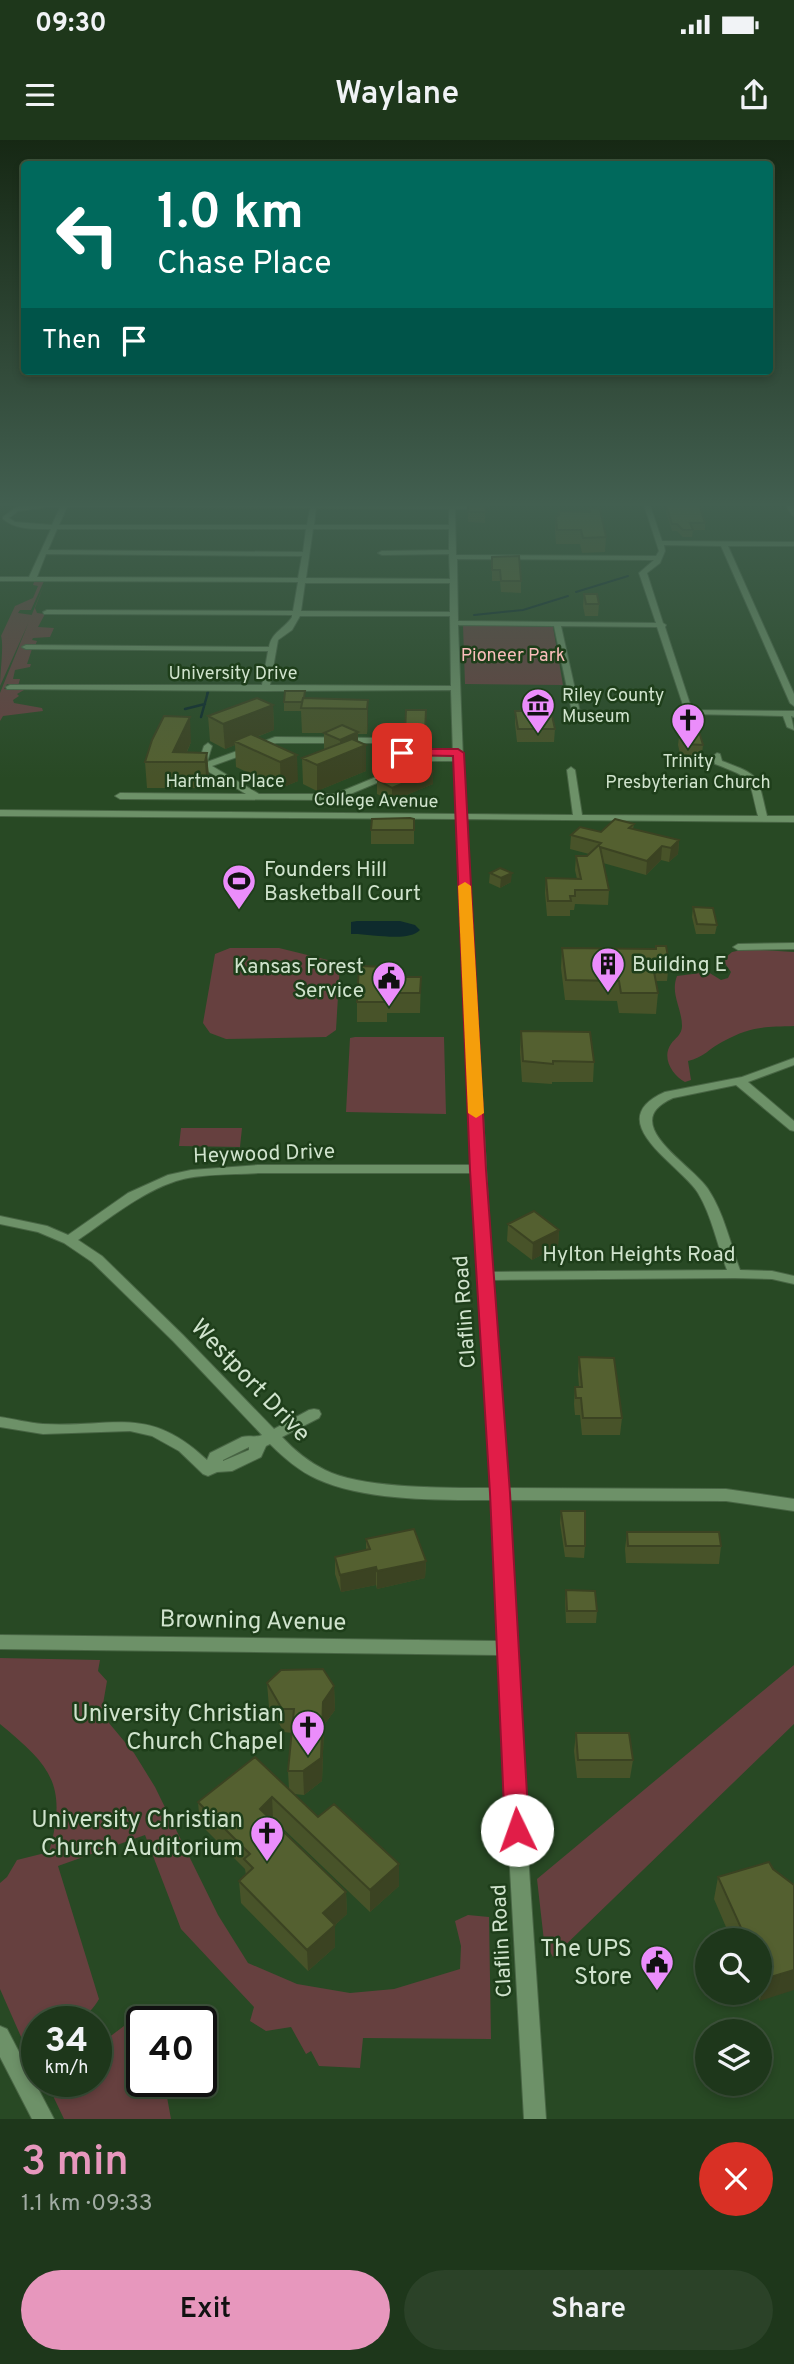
<!DOCTYPE html>
<meta charset="utf-8">
<style>
body{margin:0;font-family:Overpass,sans-serif;background:#2b4228;color:#f1f3f6;height:100vh;display:flex;flex-direction:column;font-size:26px;white-space:nowrap}
*{box-sizing:border-box;margin:0}
p{font-size:23px;color:#a1aca3}
.icon{flex:none;width:38px;height:38px;fill:none;stroke:currentColor;stroke-width:2;stroke-linecap:round;stroke-linejoin:round}
.map{position:relative;height:1979px;overflow:hidden}
.drawer{display:flex;flex-direction:column;background:#1e371b;flex:1}
.drawer>*{flex:none}
.top-card{position:absolute;left:21px;top:21px;width:752px;height:214px;border-radius:7px;box-shadow:0 4px 10px #0003,0 0 0 2px #3c513a;background:#00695c;color:#fff;overflow:hidden}
.buttons{position:absolute;left:695px;top:1788px;display:grid;gap:14px}
.buttons a{display:grid;place-items:center;width:77px;height:77px;border-radius:50%;background:#1e371b;box-shadow:0 4px 10px #0003,0 0 0 2px #3c513a;font-size:35px}
.speed{position:absolute;left:21px;top:1866px;display:flex;gap:14px;font-size:35px;font-weight:700;text-align:center}
.speed>*{display:grid;place-content:center;width:91px;height:91px;border-radius:50%;background:#1e371b;box-shadow:0 4px 10px #0003,0 0 0 2px #3c513a;line-height:1}
.speed small{font-size:18px;font-weight:400}
.speed .limit{border:4px solid #111;border-radius:10px;background:#fff;color:#111}
.pin{position:absolute;display:grid;place-items:center;width:60px;height:60px;color:#fff;margin:-30px;border-radius:14px;box-shadow:0 4px 10px #0006}
.me{position:absolute;width:77px;margin:-38px;rotate:357deg;stroke-linejoin:round;filter:drop-shadow(0 0 5px #0008)}
.turn{display:flex;align-items:center;gap:24px;height:147px;padding:0 21px;font-size:32px}
.turn .icon{width:91px;height:91px;stroke-width:2.5}
.turn b{display:block;font-size:49px;line-height:60px}
.then{display:flex;align-items:center;height:66px;padding:0 21px;background:#0003;gap:14px;font-size:26px}
.round{display:grid;place-items:center;flex:none;width:74px;height:74px;border-radius:37px;background:#2b4228}
.headline{display:flex;align-items:center;justify-content:space-between;height:119px;padding:0 21px}
h1{font-size:42px;font-weight:600;line-height:52px;color:#e797bd}
.primary-button{display:flex;gap:14px;margin-top:auto;padding:14px 21px}
.primary-button a{flex:1;height:80px;border-radius:42px;background:#e797bd;color:#111;font-size:28px;font-weight:600;line-height:80px;text-align:center}
.primary-button a+a{background:#2b4228;color:#f1f3f6}
.status{display:flex;justify-content:space-between;align-items:center;height:49px;padding:0 35px;background:#1e371b;direction:ltr}
.status svg{height:19px;fill:currentColor}
header{display:flex;justify-content:space-between;align-items:center;height:91px;padding:0 21px;background:#1e371b;font-size:32px;font-weight:600}
.map>svg:first-child{display:block}
.green{fill:#66403f}
.water{fill:#0e2b2d}
.lines{fill:none;stroke-linecap:round;stroke-linejoin:round}
.stream-far1{stroke:#0e2b2d;stroke-width:2}
.stream{stroke:#0e2b2d;stroke-width:2.5}
.minor-casing{stroke:#486544;stroke-width:2}
.minor{fill:#6d9168;fill-rule:evenodd}
.wall{fill:#485329}
.shaded-wall{fill:#3b4322}
.building{fill:#546030;stroke:#3b4322;stroke-width:2}
.route{fill:#e11d48;stroke:#92132f;stroke-width:2}
.slow{fill:#f59e0b}
.labels{text-anchor:middle;stroke-width:5;stroke-linejoin:round;paint-order:stroke}
.far-park-label{font-size:18px;fill:#fabdbb;stroke:#1e3e1a}
.far-street-label{font-size:18px;fill:#d0e3cd;stroke:#1e3e1a}
.far-poi-label{font-size:18px;fill:#d0e3cd;stroke:#1e3e1a;text-anchor:start}
.poi-label{font-size:21px;fill:#d0e3cd;stroke:#1e3e1a;text-anchor:start}
.street-label{font-size:21px;fill:#d0e3cd;stroke:#1e3e1a}
.near-street-label{font-size:24px;fill:#d0e3cd;stroke:#1e3e1a}
.near-poi-label{font-size:24px;fill:#d0e3cd;stroke:#1e3e1a;text-anchor:end}
</style>
<div class="status"><b>09:30</b><svg viewBox="0 0 49 12"><path d="M0 12V9h3v3zM5 12V6h3v6zM10 12V3h3v9zM15 12V0h3v12zM26 1h20v11H26zM47 4h2v5h-2z"/></svg></div>
<header><svg class="icon" aria-label="menu" viewBox="0 0 24 24"><path d="M4 6h16M4 12h16M4 18h16"/></svg>Waylane<svg class="icon" aria-label="share" viewBox="0 0 24 24"><path d="M12 15V3M7 8l5-5 5 5M5 13v7h14v-7"/></svg></header>
<div class="map">
<svg width="794" height="1979" viewBox="0 0 794 1979">
<rect width="100%" height="100%" fill="#284924"/>
<path class="green" d="M44 441 31 470H20L18 473 32 475 0 546C0 533 4 505 1 496L15 466 33 458 38 446 33 445 34 442Z
M45 442 35 468 37 473 45 474 38 487 54 488 50 497 33 498 32 500 37 501 35 506H23L24 509H32L27 524H31L30 527 15 530 13 539H20L18 546 7 544 4 549 24 550 17 554 19 556 13 560 14 563 42 568 43 571 3 576 0 581V553Z
M463 485 553 487 563 545 465 544Z
M230 808H279L340 823 336 890 326 897 226 899 210 893 203 883 215 814Z
M746 809 794 812V886C763 887 751 886 722 902 710 908 703 918 688 921L691 940 685 942C673 936 661 918 671 904 675 898 682 895 682 886 682 868 670 854 677 836L708 832 721 840 728 838 731 832 724 822 725 818 732 812Z
M355 897H444L446 974 346 972 350 898Z
M181 988H242L240 1007 179 1006Z
M0 1518 100 1520 98 1531 107 1541 103 1564 109 1583 134 1613 155 1647 218 1775 248 1823 297 1844 350 1853 394 1849 460 1829 461 1806 455 1781 468 1775 489 1777 491 1899 363 1898 360 1928 319 1926 311 1911 306 1914 291 1887 266 1891 250 1881 254 1867 181 1789 145 1695 58 1726 99 1859C83 1887 66 1881 37 1881V1900L22 1899 0 1849V1743L7 1737 17 1720 49 1712C68 1645 51 1626 0 1584Z
M794 1525V1584L553 1817 544 1801 537 1739Z
M128 1883H142V1941H174L167 1957 171 1979H64L54 1958 57 1941H96V1907Z"/>
<path class="water" d="M357 781H400L415 785 420 790C408 803 368 793 351 794V782Z"/>
<g class="lines">
<path class="stream-far1" d="M576 452 628 436
M474 475 523 470 568 456
M207 554 208 551"/>
<path class="stream" d="M185 569 205 564
M201 577 208 552"/>
<g class="minor-casing">
<path id="minor" d="M63 362 310 364 311 362H317V364L449 365V362H455V365L507 362 471 369H455L456 415 656 416 659 411 643 362H649L662 401 794 402V406H728L794 554V566L790 563 721 406 664 405 665 411 660 423 647 433 663 483 666 485 665 487 692 570 794 571V577L791 576 794 590 787 587 783 576 686 574 657 487 561 486 580 572 576 575 572 572 554 486 458 485 465 674 573 675 567 630 571 627 575 630 582 675 758 676C748 636 754 639 715 624L713 616 717 613 720 614 722 621C762 636 757 635 767 676H794V682L466 679 492 1132 727 1130C717 1105 712 1076 698 1053 681 1025 599 981 665 952L742 937 794 918V925L748 942 794 981V991L790 990 736 945 673 958C616 983 692 1024 708 1049 724 1073 730 1103 740 1130L772 1131 794 1136V1144L772 1139 735 1138 492 1140 507 1348 726 1349 794 1359V1371L726 1361 508 1360 514 1508 546 1979H524L498 1515 0 1509V1495L497 1501 492 1360C439 1360 365 1361 317 1339 299 1331 284 1318 270 1304L266 1306 261 1317 232 1331 217 1332 208 1336 203 1334 179 1311 152 1296 130 1291 43 1294 0 1287V1277C14 1279 29 1283 43 1284 114 1288 148 1264 207 1320L210 1313 242 1297C249 1295 255 1298 262 1295L173 1201 92 1122 64 1103 38 1092 0 1084V1076L47 1086 68 1095 128 1053 168 1035 191 1030 258 1025H471L456 679 0 676V670L456 674 454 621H387V631L391 633V637L336 660 120 659 115 656 120 653 246 654 199 626 198 624 204 606 208 603 212 606 207 622 275 597 387 598V602L384 603H276L212 626 259 654H335L381 635 377 632 380 616 453 615 451 550 265 551 7 549 6 547 10 545H262L268 511 26 509 22 507 26 505 269 507C271 493 284 489 292 477V475L44 474 43 472 47 470 293 471 298 442 0 441V437H29L51 389C34 389 16 390 3 379V377L16 367ZM48 367H60L52 385 15 382 9 378 18 371ZM67 367 310 368 307 385H59ZM316 368 449 369V385H314ZM57 389H306L303 412 48 410ZM313 389H449V410L382 411 378 413 382 415 449 414 450 439 306 438ZM46 414 302 416 298 438 37 437ZM457 419 654 420 639 433 656 483 458 481ZM305 443H450V472L301 471ZM300 476H450L451 546 270 545 278 500 292 490ZM258 1033H472L492 1348C449 1348 362 1349 325 1330 309 1322 295 1311 282 1297L319 1278 321 1274 319 1270 314 1269 309 1270 274 1289 183 1195 102 1116 78 1100C109 1079 140 1053 176 1041 201 1033 232 1035 258 1033ZM249 1307V1310L223 1321V1320Z
M784 362H790L794 368V376L792 375Z
M794 803V809L738 810 733 807 738 804Z
M0 1886 7 1889 54 1979H32L0 1917Z"/>
</g>
<use href="#minor" class="minor"/>
</g>
<path class="wall" d="M468 363H485V383L468 382Z
M666 365 705 383V390H693L692 397H683L677 391H672L666 372Z
M589 368 606 397 605 412 582 413 580 404H556L555 390 556 376 589 372Z
M492 417 521 441V453L501 452 500 441H492Z
M584 454 599 464 598 476H585L583 466Z
M305 559 368 560V584L367 594H358V601L366 631 317 651 303 644 302 618 324 610V593H302L301 571H284V562Z
M273 565 274 590 257 597 298 641 281 648 236 627 235 605 225 609 210 601 208 576Z
M406 570H426L425 605H405Z
M515 571 555 589 554 602H517L515 584Z
M680 588 703 605 701 622H682L678 605Z
M191 602 187 612 207 613 209 639 207 648H147L145 622Z
M377 640 433 644 392 661 377 654Z
M414 679V704H371V690Z
M634 684 633 689 679 700 678 714 669 722 661 720 646 735 603 723 609 750 608 765 575 764 574 770H570V776H547L545 753 546 738 577 739 575 730 576 716H587L589 714 570 709 571 695 601 692Z
M490 733 511 742 500 748 489 743Z
M693 767 717 785 715 794H696L692 777Z
M562 808 669 821 667 841H656L658 853 656 874 619 873 617 861 565 860 561 828Z
M388 837H421L420 873H387V882H357V862Z
M521 891 594 922 593 942H552V944L522 942 520 912Z
M508 1084 559 1090 558 1106 532 1120 507 1101Z
M579 1217 622 1278 620 1295H582L580 1275H575L574 1264 575 1247H579L578 1234Z
M561 1371 585 1406 584 1418 565 1417 560 1383Z
M627 1392 721 1406 719 1424 626 1423 625 1409Z
M366 1399 426 1421 425 1438 377 1449 376 1445 341 1452 335 1434V1417L366 1410Z
M566 1450 597 1471 596 1483H566L565 1461Z
M267 1543 334 1546 335 1570 324 1585 322 1641 304 1655 294 1654 318 1677 399 1724V1746L370 1772 273 1679 272 1680 346 1752 347 1774 335 1785V1807L308 1831 241 1763 239 1741 246 1735 245 1729 200 1684 198 1662 289 1649 288 1631 292 1593 284 1592 269 1567Z
M576 1593 633 1620 630 1638H577L574 1611Z
M773 1729 794 1745 760 1861 756 1853H760V1801H732L714 1759 718 1737Z"/>
<path class="shaded-wall" d="M368 560V584L367 594V569Z
M273 565 274 590 240 603 234 601 235 605 225 609 223 584Z
M190 577 191 602 182 622 173 612Z
M358 592V608L366 605V631L317 651V625L340 616V600Z
M207 613 209 639 207 648 205 622Z
M297 615 298 641 281 648 280 622Z
M433 631V644L392 661V648Z
M679 700 678 714 669 722 671 708Z
M662 706 661 720 646 735 647 721Z
M512 733 511 742 500 748 501 738Z
M559 1090 558 1106 532 1120 533 1103Z
M426 1421 425 1438 377 1449V1431Z
M376 1427V1445L341 1452 340 1435Z
M334 1546 335 1570 324 1585 322 1641 304 1655 303 1631 323 1562Z
M272 1657 273 1679 262 1691 260 1669Z
M399 1724V1746L370 1772V1750Z
M346 1752 347 1774 335 1785V1807L308 1831 307 1810 323 1773Z
M794 1830V1850L760 1861 764 1839Z"/>
<path class="building" d="M675 362H689L699 364 705 383H690L693 390H683L677 384H672L666 365H674Z
M468 363H485L486 372H468Z
M589 368 600 369 606 397 583 398 581 390H557L556 376 559 375V371L590 372Z
M519 416 521 441H501L500 430H492V417Z
M584 454H597L599 464H586Z
M285 551H305L304 558H303L302 562H284Z
M257 558 273 565 223 584 208 576Z
M303 558 368 560 367 569 301 568Z
M406 570H426L425 592H405Z
M515 571H551L555 589H518Z
M164 576 190 577 173 612 207 613 205 622H145L152 600Z
M342 585 358 592 340 600 324 593Z
M680 588H698L703 605 684 604Z
M251 594 297 615 280 622 234 601Z
M352 599 366 605 317 625 302 618Z
M417 624 433 631 392 648 377 640Z
M410 678 414 679V690H371L372 679Z
M615 679 634 684 629 688 679 700 671 708 662 706 647 721 600 707 609 750H575V756H570L571 761H548L546 738 581 739 576 716H587L601 703 571 695 580 687 601 692Z
M500 728 512 733 501 738 490 733Z
M693 767 713 768 717 785 697 784Z
M656 806H666L669 821H652L658 853H621L619 841 566 840 562 808 656 809Z
M359 826 388 827V837H421L420 853H387V862H357Z
M521 891 590 892 594 922 553 921V924L523 921Z
M534 1071 559 1090 533 1103 508 1084Z
M579 1217 614 1218 622 1278H583L581 1258H576L575 1247H582Z
M561 1371H585V1406H566Z
M414 1389 426 1421 377 1431 376 1427 340 1435 335 1417 370 1409 366 1399Z
M627 1392H719L721 1406H628Z
M566 1450 595 1451 597 1471H567Z
M323 1529 334 1546 323 1562 321 1618 303 1631H288L294 1569H282L267 1543 281 1530Z
M576 1593H629L633 1620H578Z
M255 1617 318 1677 334 1664 399 1724 370 1750 272 1657 260 1669 346 1752 323 1773 335 1785 307 1810 239 1741 253 1728 244 1719 250 1714 198 1662Z
M769 1722 773 1729 794 1745V1830L764 1839 760 1829V1801H747L718 1737Z"/>
<linearGradient id="sky" x2="0" y2="1"><stop stop-color="#162814"/><stop offset="0.57" stop-color="#425f50"/><stop offset="1" stop-color="#425f50" stop-opacity="0"/></linearGradient>
<rect width="794" height="639" fill="url(#sky)"/>
<path class="route" d="M402 609H458L464 613 486 1030 510 1353 529 1690 526 1698 517 1701 509 1698 505 1690 490 1353 470 1030 453 616 398 615 397 613Z"/>
<path class="slow" d="M465 742 471 746 484 973 476 978 468 973 458 746Z"/>
<defs>
<g id="museum-pin" transform="scale(1.75)"><path d="M0 17L-7.5 6A9.5 9.5 0 1 1 7.5 6Z" fill="#eb8dfb" stroke="#1e3e1a"/><path d="M0-6L6-3V-2H-6V-3ZM-5-1h2V3h-2ZM-1-1h2V3h-2ZM3-1h2V3H3ZM-6 4H6V6H-6Z" fill="#111"/></g>
<g id="church-pin" transform="scale(1.75)"><path d="M0 17L-7.5 6A9.5 9.5 0 1 1 7.5 6Z" fill="#eb8dfb" stroke="#1e3e1a"/><path d="M-1.2-6h2.4v3.5h3.3v2.4h-3.3V6h-2.4V-.1h-3.3v-2.4h3.3Z" fill="#111"/></g>
<g id="stadium-pin" transform="scale(1.75)"><path d="M0 17L-7.5 6A9.5 9.5 0 1 1 7.5 6Z" fill="#eb8dfb" stroke="#1e3e1a"/><path d="M0-5a6.5 5 0 1 0 0 10a6.5 5 0 1 0 0-10ZM-3.5-1.8h7v3.6h-7Z" fill="#111"/></g>
<g id="building-pin" transform="scale(1.75)"><path d="M0 17L-7.5 6A9.5 9.5 0 1 1 7.5 6Z" fill="#eb8dfb" stroke="#1e3e1a"/><path d="M-4-6H4V6H1V3H-1V6H-4ZM-2.5-4.3h1.7v1.8h-1.7ZM.8-4.3h1.7v1.8H.8ZM-2.5-1h1.7V.8h-1.7ZM.8-1h1.7V.8H.8Z" fill="#111"/></g>
<g id="civic-pin" transform="scale(1.75)"><path d="M0 17L-7.5 6A9.5 9.5 0 1 1 7.5 6Z" fill="#eb8dfb" stroke="#1e3e1a"/><path d="M-.6-6.5H3V-4.5H.6V-3L4-1V1h2V6H-6V1h2V-1L-.6-3ZM-1.2 2.5V6h2.4V2.5Z" fill="#111"/></g>
</defs>
<g fill-rule="evenodd">
<use href="#museum-pin" x="538" y="565"/>
<use href="#church-pin" x="688" y="580"/>
<use href="#stadium-pin" x="239" y="741"/>
<use href="#building-pin" x="608" y="824"/>
<use href="#civic-pin" x="389" y="838"/>
<use href="#church-pin" x="308" y="1587"/>
<use href="#church-pin" x="267" y="1693"/>
<use href="#civic-pin" x="657" y="1822"/>
</g>
<g class="labels">
<g class="far-park-label">
<text x="513" y="521">Pioneer Park</text>
</g>
<g class="far-street-label">
<text x="233" y="539">University Drive</text>
<text x="225" y="647">Hartman Place</text>
<text transform="translate(376 660) rotate(1)" y="6">College Avenue</text>
</g>
<g class="far-poi-label">
<text x="562" y="561">Riley County<tspan x="562" dy="21">Museum</tspan></text>
<text x="688" y="627" text-anchor="middle">Trinity<tspan x="688" dy="21">Presbyterian Church</tspan></text>
</g>
<g class="poi-label">
<text x="264" y="736">Founders Hill<tspan x="264" dy="24">Basketball Court</tspan></text>
<text x="632" y="831">Building E</text>
<text x="364" y="833" text-anchor="end">Kansas Forest<tspan x="364" dy="24">Service</tspan></text>
</g>
<g class="street-label">
<text transform="translate(264 1013) rotate(-2)" y="7">Heywood Drive</text>
<text x="639" y="1121">Hylton Heights Road</text>
<text transform="translate(464 1172) rotate(-94)" y="7">Claflin Road</text>
<text transform="translate(501 1801) rotate(-93)" y="7">Claflin Road</text>
</g>
<g class="near-street-label">
<text transform="translate(251 1240) rotate(46)" y="8">Westport Drive</text>
<text transform="translate(253 1480) rotate(1)" y="8">Browning Avenue</text>
</g>
<g class="near-poi-label">
<text x="284" y="1581">University Christian<tspan x="284" dy="28">Church Chapel</tspan></text>
<text x="243" y="1687">University Christian<tspan x="243" dy="28">Church Auditorium</tspan></text>
<text x="632" y="1816">The UPS<tspan x="632" dy="28">Store</tspan></text>
</g>
</g>
</svg>
<div class="buttons">
<a><svg class="icon" aria-label="search" viewBox="0 0 24 24"><circle cx="10" cy="10" r="6"/><path d="M15 15l6 6"/></svg></a>
<a><svg class="icon" aria-label="layers" viewBox="0 0 24 24"><path d="M12 4l9 5-9 5-9-5zM3 14l9 5 9-5"/></svg></a>
</div>
<div class="speed"><div>34<small>km/h</small></div><div class="limit">40</div></div>
<div class="pin" style="left:402px;top:613px;background:#d93025"><svg class="icon" aria-label="arrive" viewBox="0 0 24 24"><path d="M6 21V4h12l-3 4 3 4H6"/></svg></div>
<svg class="me" style="left:517px;top:1690px" viewBox="-20 -20 40 40"><circle r="19" fill="#fff"/><path d="M0-13L10 11 0 6-10 11z" fill="#e11d48"/></svg>
<div class="top-card">
<div class="turn"><svg class="icon" aria-label="left" viewBox="0 0 24 24"><path d="M17 20v-9H6M10 6l-5 5 5 5"/></svg><div><b>1.0 km</b>Chase Place</div></div>
<div class="then">Then<svg class="icon" aria-label="arrive" viewBox="0 0 24 24"><path d="M6 21V4h12l-3 4 3 4H6"/></svg></div>
</div>
</div>
<section class="drawer">
<div class="headline"><div><h1>3 min</h1><p>1.1 km · 09:33</p></div><a class="round" style="background:#d93025;color:#fff"><svg class="icon" aria-label="close" viewBox="0 0 24 24"><path d="M6 6l12 12M18 6L6 18"/></svg></a></div>
<div class="primary-button"><a>Exit</a><a>Share</a></div>
</section>
